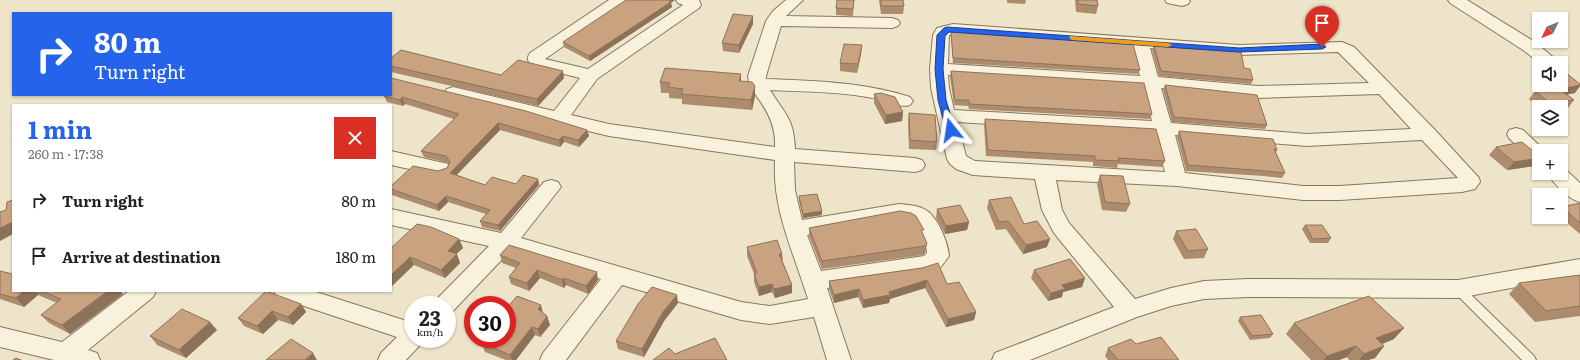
<!DOCTYPE html>
<meta charset="utf-8">
<style>
body{margin:0;font-family:Literata,serif;background:#f2f2f2;color:#222;height:100vh;display:flex;flex-direction:column;font-size:15px;white-space:nowrap}
*{box-sizing:border-box;margin:0}
p{font-size:13px;color:#767676}
.icon{flex:none;width:22px;height:22px;fill:none;stroke:currentColor;stroke-width:2;stroke-linecap:round;stroke-linejoin:round}
.map{position:relative;flex:1;overflow:hidden}
.panel{position:absolute;left:12px;top:104px;width:380px;height:188px;display:flex;flex-direction:column;background:#fff;border-radius:0px;box-shadow:0 1px 3px #0004}
.panel>*{flex:none}
.guide{position:absolute;left:12px;top:12px;width:380px;height:84px;border-radius:0px;box-shadow:0 1px 3px #0004;background:#2563eb;color:#fff;overflow:hidden}
.needle{width:26px;rotate:227deg}
.fabs{position:absolute;left:1532px;top:12px;display:grid;gap:8px}
.fabs a{display:grid;place-items:center;width:36px;height:36px;border-radius:0px;background:#fff;box-shadow:0 1px 3px #0004;font-size:20px}
.speed{position:absolute;left:404px;top:296px;display:flex;gap:8px;font-size:20px;font-weight:700;text-align:center}
.speed>*{display:grid;place-content:center;width:52px;height:52px;border-radius:50%;background:#fff;box-shadow:0 1px 3px #0004;line-height:1}
.speed small{font-size:10px;font-weight:400}
.speed .limit{border:6px solid #d22;background:#fff;color:#111}
.pin{position:absolute;display:grid;place-items:center;width:34px;height:34px;color:#fff;margin:-41px -17px;border-radius:50% 50% 50% 0;rotate:-45deg;box-shadow:0 0 4px #0007}
.pin .icon{rotate:45deg}
.me{position:absolute;width:44px;margin:-22px;rotate:345deg;stroke-linejoin:round;filter:drop-shadow(0 0 3px #0008)}
.turn{display:flex;align-items:center;gap:14px;height:84px;padding:0 16px;font-size:18px}
.turn .icon{width:52px;height:52px;stroke-width:2.5}
.turn b{display:block;font-size:28px;line-height:34px}
.round{display:grid;place-items:center;flex:none;width:42px;height:42px;border-radius:0px;background:#f2f2f2}
.summary{display:flex;align-items:center;justify-content:space-between;height:68px;padding:0 16px}
h1{font-size:24px;font-weight:700;line-height:30px;color:#2563eb}
ul{padding:0;list-style:none}
li{display:flex;align-items:center;gap:12px;height:56px;padding:0 16px}
li div{flex:1}
li b{display:block;font-size:15px}
li em{font-style:normal}
.map>svg:first-child{display:block}
.lines{fill:none;stroke-linecap:round;stroke-linejoin:round}
.lane-casing{stroke:#88775e;stroke-width:2}
.street-casing{stroke:#88775e;stroke-width:2}
.lane{fill:#f8f1dc;fill-rule:evenodd}
.street{fill:#f8f1dc;fill-rule:evenodd}
.wall{fill:#ad8c6e}
.shaded-wall{fill:#8d725a}
.building{fill:#c9a380;stroke:#8d725a}
.route{fill:#2563eb;stroke:#184099}
.slow{fill:#f59e0b}
</style>
<div class="map">
<svg width="1580" height="360" viewBox="0 0 1580 360">
<rect width="100%" height="100%" fill="#ede4c9"/>
<g class="lines">
<g class="lane-casing">
<path id="lane" d="M1458 285 1462 286 1534 356 1536 360H1522L1454 292 1452 289 1454 286Z"/>
</g>
<g class="street-casing">
<path id="street" d="M609 0H627L625 3 545 59 588 69 683 5 678 3 676 0H699L701 5 699 8 597 79 571 115 609 124 775 147C776 120 763 105 748 84L749 82 748 76 766 21 773 11 786 0H803L786 16 892 18 898 20 900 23 898 26 892 28 781 26 766 76V79C816 81 863 82 910 97L913 101 910 105C900 108 891 102 881 100 845 91 807 92 770 90 785 114 794 119 795 149L915 158 922 160 925 165 922 170 915 172 794 162 795 190 802 220 899 204C907 205 917 205 924 209 937 215 948 242 949 256L940 268 920 274 827 288 851 360H827L814 317 770 324 741 320 622 285 566 360H540L543 353 601 279 510 251 453 311 447 313V305H434L437 299 489 246 391 225V209L501 233 544 182 551 180 558 182 561 187 521 238 741 302 770 306 808 299C794 253 772 210 775 160L609 136 447 97 444 93 447 89 453 87 554 111 580 78 532 66C528 61 526 59 530 53ZM899 218C903 219 908 219 912 221 922 227 926 243 927 253L924 256 821 271 807 235Z
M1165 0H1189L1190 1 1188 4 1182 6 1167 3Z
M1448 0H1467L1535 42 1560 63H1540L1523 50 1450 3Z
M953 24 1239 45 1342 42 1354 47 1435 130 1479 178 1480 182 1475 189 1462 192 1340 200H1303L1177 186 1056 180 1062 210 1069 223 1135 299 1171 288 1204 281 1248 279 1458 280 1580 259V275L1458 298 1248 297 1204 299 1171 306 1137 317 1030 360H992L995 353 1114 307 1054 233 1042 210 1035 179 973 175 956 169 950 164 947 159 931 88 930 69 933 35 937 28ZM953 34 1133 47 1140 76 948 64 949 35ZM1150 48 1239 55 1338 52 1369 83 1258 86 1158 77ZM948 75 1143 87 1152 121 954 110 949 88ZM1161 88 1258 98 1379 94 1411 129 1307 134 1171 123ZM957 122 1155 134 1165 172 975 161 966 156ZM1175 135 1307 146 1422 140 1458 178 1340 186H1303L1185 173Z
M1516 128 1523 130 1545 151H1539V163L1532 161 1509 138 1507 134 1509 130Z
M391 151 448 164 451 169 448 174 441 176 391 165Z
M1561 167 1564 168 1580 183V202C1568 199 1554 184 1547 173H1561Z
M129 291H156L153 297 88 350 97 353 100 360H54L0 347V327L62 342Z
M274 291H313L413 323V339H424L421 344 406 360H378L381 353 397 337 277 297Z"/>
</g>
<use href="#lane" class="lane"/>
<use href="#street" class="street"/>
</g>
<path class="wall" d="M854 0 853 16 836 15V8Z
M879 0H903L904 6 903 14H881Z
M1007 0H1026L1025 4 1007 3Z
M1075 0H1097L1098 6 1096 14 1076 12Z
M671 3 672 7 590 61 564 47 563 42Z
M753 16V24L739 53 723 51 722 43Z
M951 32 1140 70 1138 74 953 63 951 36Z
M862 45 861 54 857 73 840 71V63Z
M1154 46 1244 68 1253 80 1251 84 1159 76 1152 50Z
M391 58 501 75 564 78 538 106 391 72Z
M1561 69 1575 93 1567 94 1574 100 1568 108 1561 109V107H1539V108L1529 99 1535 91 1549 89 1543 85H1561Z
M951 71 1152 114 1150 119 969 109 968 106 954 105 950 77Z
M741 74V81L755 96 752 110 682 104V99L669 98V93H661L660 82Z
M1539 75V82L1535 80Z
M1165 85 1267 125 1265 129 1172 122 1163 90Z
M874 94 903 112 902 121 885 124 874 103Z
M381 95H391L587 130 589 136 579 147 564 142 560 147 500 130 456 175 485 185 516 184 538 179 539 185 500 231 482 227 480 221 486 214 448 202 439 211 392 195 391 192V186L447 168 449 164 448 163 424 157 421 151 454 119 405 104 403 106 387 102 384 96Z
M909 113 937 142 936 150 909 149 908 122Z
M985 119 1165 161 1162 167 1118 164 1117 168 1093 166V162L986 156 984 125Z
M1179 131 1277 150 1276 153 1285 173 1282 178 1263 176 1186 171 1177 137Z
M1496 147 1539 156V159L1534 166 1507 170 1489 155Z
M1100 175 1130 204 1126 212 1102 210 1097 184Z
M799 196 822 215 803 218 799 201Z
M989 200 1024 224 1047 247 1023 254 1006 229 996 230 987 208Z
M1580 203V234L1560 217H1561V208L1562 207Z
M937 209 969 222 967 230 945 234 936 218Z
M1305 225 1331 238 1328 243H1310L1302 229Z
M809 228 923 234 925 252 923 255 822 269 809 236Z
M1176 231 1208 249 1204 258 1184 259 1173 239Z
M459 239 463 248 456 254 460 263 445 278 414 265 391 248Z
M747 247 783 262 792 285V293L775 298 772 292 759 296 754 282V274L747 256Z
M500 255 598 280 588 294 566 285 564 288 540 278 529 291 511 284 509 277 516 268 502 263Z
M922 268 947 284 976 312 974 320 946 327 925 288 890 299 889 303 863 308 858 297 834 303 829 289V281Z
M1034 270 1085 278 1082 287 1063 292 1062 297 1048 301 1031 278Z
M0 271 13 291H120L123 294 70 334 49 323 41 315 57 303 38 295 24 307 0 299Z
M1580 275V316L1535 322 1509 294 1519 283Z
M678 303 664 321 644 357 618 349 616 341Z
M301 304 306 312 293 325 278 320 263 334 244 326 238 318Z
M543 313 547 316 550 325 540 337 535 335 516 360H506L485 352 482 343Z
M1240 317 1273 334 1270 338 1250 340 1238 321Z
M1294 323 1394 339 1382 344 1384 346 1375 358 1368 360H1349L1347 357 1339 360H1311L1286 334Z
M217 330 186 358 157 345 150 336Z
M1136 344 1179 360H1108L1105 356 1108 348Z"/>
<path class="shaded-wall" d="M668 0H675L671 3 672 7 590 61 589 56Z
M753 16V24L739 53V45Z
M862 45 861 54 857 73 858 64Z
M563 71 564 78 538 106 537 99Z
M741 74V84L739 81Z
M1580 85V86L1575 93 1560 96 1566 88Z
M755 86V96L752 110 751 100Z
M402 97 405 104 403 106 400 100Z
M903 112 902 121 885 124 886 115Z
M498 123 500 130 452 180 450 173Z
M587 130 589 136 579 147 578 140Z
M563 136 564 142 560 147 559 140Z
M1539 158V159L1534 166 1507 170 1514 162Z
M538 179 539 185 500 231 498 225Z
M446 196 448 202 439 211 437 205Z
M822 211V215L803 218V214Z
M13 222V234L0 241V228Z
M969 222 967 230 945 234 946 226Z
M459 239 463 248 451 259 448 251Z
M1050 239 1047 247 1023 254 1026 245Z
M927 244 925 252 923 255 925 246Z
M457 254 460 263 445 278 441 270Z
M779 254H782L783 262Z
M410 257 414 265 391 287V275Z
M537 270 540 278 529 291 527 283Z
M597 272 598 280 588 294 586 286Z
M564 278 566 285 564 288 562 280Z
M1085 278 1082 287 1063 292 1062 297 1048 301 1051 293 1062 285Z
M927 280 925 288 890 299 889 303 863 308V300Z
M772 284V292L759 296V287Z
M792 285V293L775 298 774 289Z
M859 289 858 297 834 303V295Z
M24 291H35L38 295 24 307 16 298Z
M108 291H120L123 294 70 334 62 325Z
M677 295 678 303 664 321 644 357 642 349 663 312Z
M301 304 306 312 293 325 288 317Z
M541 305 543 313 538 309Z
M272 311 278 320 263 334 257 326Z
M976 312 974 320 946 327 948 319Z
M547 316 550 325 540 337 538 329Z
M210 322 217 330 186 358 179 350Z
M532 327 535 335 516 360H512L510 355Z
M1404 328 1394 339 1367 350 1376 338Z
M1356 346 1347 357 1339 360H1324L1327 356Z
M1384 346 1375 358 1368 360H1359L1364 354Z
M313 353 317 360H305Z"/>
<path class="building" d="M626 0H668L671 2 589 56 563 42Z
M837 0H854L853 9 836 8Z
M881 0H903L904 6H881Z
M1078 0H1097L1098 6 1078 4Z
M733 14 753 16 739 45 722 43Z
M954 31 1133 44 1140 70 953 58 951 32Z
M844 44 862 45 858 64 840 63Z
M1154 46 1241 52 1244 68 1250 69 1253 80 1161 71Z
M401 50 501 75 518 60 563 71 537 99 391 66V58Z
M665 68 741 74 739 81 752 82 755 86 751 100 681 94 683 89 668 87 670 83 660 82Z
M1561 69 1580 84V85L1566 88 1561 84Z
M951 71 1144 83 1152 114 969 104V100H955Z
M391 78 526 111 587 130 578 140 563 136 559 140 498 123 450 173 485 185 492 177 516 184 523 175 538 179 498 225 480 221 490 210 446 196 437 205 391 189V186L413 166 438 171 447 168 450 162 446 156 421 151 459 114 402 97 400 100 384 96 385 95H391Z
M1165 85 1257 95 1267 125 1174 117Z
M1558 88 1574 100 1550 103 1535 91Z
M881 93 895 97 903 112 886 115 874 94Z
M909 113 935 115 937 142 910 140Z
M985 119 1156 129 1165 161 1118 158 1119 161 1095 160V156L988 150Z
M1179 131 1273 139 1277 150 1274 149 1285 173 1266 171 1188 165Z
M1522 142 1539 156V158L1514 162 1496 147Z
M1100 175 1123 176 1130 204 1105 202Z
M817 194 822 211 803 214 799 196Z
M1011 197 1024 224 1037 221 1050 239 1026 245 1008 221 999 222 989 200Z
M13 200V222L0 228V212L6 210 7 202Z
M1580 203V223L1562 207Z
M960 205 969 222 946 226 937 209Z
M900 211 911 213 916 216 924 230H921L926 241 927 244 925 246 822 261 809 228Z
M417 224 431 227 459 239 448 251 457 254 441 270 410 257 391 275V248Z
M1305 225H1322L1331 238 1313 239Z
M1196 229 1208 249 1188 251 1176 231Z
M777 240 782 254H779L792 285 774 289 772 284 759 287 754 274 757 273 747 247Z
M509 245 597 272 586 286 564 278 562 280 537 270 527 283 509 277 520 263 500 255Z
M1070 259 1085 278 1062 285 1065 289 1051 293 1034 270Z
M938 263 947 284 959 282 976 312 948 319 927 280 889 292 890 295 863 300 859 289 834 295 829 281 922 268Z
M0 271 13 274V291H24L16 298 0 294Z
M1580 275V306L1546 311 1519 283Z
M652 287 677 295 663 312 642 349 616 341 638 304Z
M42 291H108L62 325 41 315 61 299Z
M266 291 301 304 288 317 272 311 257 326 238 318Z
M517 296 541 305 538 309 547 316 538 329 532 327 510 355 482 343 486 339H507V308Z
M1369 296 1404 328 1376 338 1384 346 1364 354 1356 346 1327 356 1294 323Z
M182 309 210 322 179 350 150 336Z
M1261 315 1273 334 1252 336 1240 317Z
M1161 337 1179 360H1118L1108 348 1131 339 1136 344Z
M715 338 727 360H653L669 348 675 354Z
M291 339 313 353 305 360H266Z
M16 358 21 360H13Z"/>
<path class="route" d="M947 27 1239 48 1322 44 1326 47 1322 49 1239 52 949 32 945 36 943 69 946 100 955 130 951 132 946 130 938 100 935 69 937 35 944 28Z"/>
<path class="slow" d="M1070 36 1168 43 1172 45 1168 47 1072 40 1069 38Z"/>
</svg>
<div class="fabs">
<a><svg class="needle" viewBox="-14 -14 28 28"><path d="M0-13l5 13h-10z" fill="#e53935"/><path d="M0 13l5-13h-10z" fill="#767676"/></svg></a>
<a><svg class="icon" aria-label="sound" viewBox="0 0 24 24"><path d="M4 9h4l5-4v14l-5-4H4zM17 9q2 3 0 6"/></svg></a>
<a><svg class="icon" aria-label="layers" viewBox="0 0 24 24"><path d="M12 4l9 5-9 5-9-5zM3 14l9 5 9-5"/></svg></a>
<a>+</a>
<a>−</a>
</div>
<div class="speed"><div>23<small>km/h</small></div><div class="limit">30</div></div>
<div class="pin" style="left:1322px;top:47px;background:#d93025"><svg class="icon" aria-label="arrive" viewBox="0 0 24 24"><path d="M6 21V4h12l-3 4 3 4H6"/></svg></div>
<svg class="me" style="left:951px;top:130px" viewBox="-20 -20 40 40"><path d="M0-17L14 15 0 8-14 15z" fill="#2563eb" stroke="#fff" stroke-width="4"/></svg>
<div class="guide">
<div class="turn"><svg class="icon" aria-label="right" viewBox="0 0 24 24"><path d="M7 20v-9h11M14 6l5 5-5 5"/></svg><div><b>80 m</b>Turn right</div></div>
</div>
<section class="panel">
<div class="summary"><div><h1>1 min</h1><p>260 m · 17:38</p></div><a class="round" style="background:#d93025;color:#fff"><svg class="icon" aria-label="close" viewBox="0 0 24 24"><path d="M6 6l12 12M18 6L6 18"/></svg></a></div>
<ul>
<li><svg class="icon" aria-label="right" viewBox="0 0 24 24"><path d="M7 20v-9h11M14 6l5 5-5 5"/></svg><div><b>Turn right</b></div><em>80 m</em></li>
<li><svg class="icon" aria-label="arrive" viewBox="0 0 24 24"><path d="M6 21V4h12l-3 4 3 4H6"/></svg><div><b>Arrive at destination</b></div><em>180 m</em></li>
</ul>
</section>
</div>
